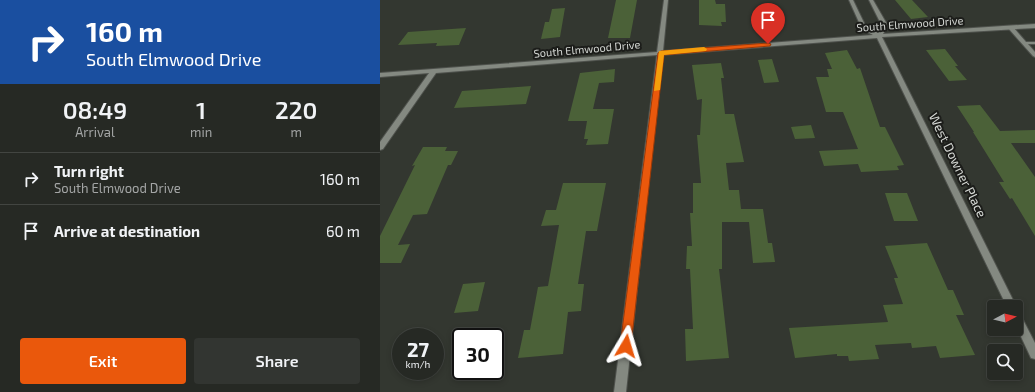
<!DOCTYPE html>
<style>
body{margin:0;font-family:"Exo 2",sans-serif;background:#323531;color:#f1f3f6;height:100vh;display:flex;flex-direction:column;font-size:15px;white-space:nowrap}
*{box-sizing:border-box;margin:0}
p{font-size:13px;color:#a4a6a6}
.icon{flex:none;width:22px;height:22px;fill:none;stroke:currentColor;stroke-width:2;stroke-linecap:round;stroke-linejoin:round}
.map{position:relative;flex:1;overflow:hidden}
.drawer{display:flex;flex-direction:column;background:#262924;width:380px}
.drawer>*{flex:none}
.top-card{background:#1a4fa0;color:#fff;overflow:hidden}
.needle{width:26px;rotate:83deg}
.tools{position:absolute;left:607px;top:300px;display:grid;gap:8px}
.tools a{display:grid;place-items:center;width:36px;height:36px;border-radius:4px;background:#262924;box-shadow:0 2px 6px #0003,0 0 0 1px #424541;font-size:20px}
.speed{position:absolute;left:12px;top:328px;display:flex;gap:8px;font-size:20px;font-weight:700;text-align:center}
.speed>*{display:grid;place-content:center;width:52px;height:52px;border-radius:50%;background:#262924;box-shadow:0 2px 6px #0003,0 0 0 1px #424541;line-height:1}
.speed small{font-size:10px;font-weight:400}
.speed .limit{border:2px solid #111;border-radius:6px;background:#fff;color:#111}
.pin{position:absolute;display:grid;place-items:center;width:34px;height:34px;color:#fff;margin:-41px -17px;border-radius:50% 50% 50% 0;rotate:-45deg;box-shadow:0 0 4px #0007}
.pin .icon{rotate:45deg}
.me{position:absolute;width:44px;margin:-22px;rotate:7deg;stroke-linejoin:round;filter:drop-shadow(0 0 3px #0008)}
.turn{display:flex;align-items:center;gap:14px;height:84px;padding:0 20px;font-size:18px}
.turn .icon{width:52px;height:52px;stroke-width:2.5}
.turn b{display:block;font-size:28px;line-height:34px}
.eta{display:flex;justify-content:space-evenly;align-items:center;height:68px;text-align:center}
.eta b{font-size:24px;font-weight:600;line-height:28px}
.button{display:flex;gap:8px;margin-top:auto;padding:8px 20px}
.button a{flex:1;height:46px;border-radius:4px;background:#ea580c;color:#fff;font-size:16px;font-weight:600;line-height:46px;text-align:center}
.button a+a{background:#323531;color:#f1f3f6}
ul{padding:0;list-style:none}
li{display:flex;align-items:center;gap:12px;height:52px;padding:0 20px;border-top:1px solid #424541}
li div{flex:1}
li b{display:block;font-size:15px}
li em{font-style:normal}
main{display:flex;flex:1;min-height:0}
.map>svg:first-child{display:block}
.building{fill:#4b6138}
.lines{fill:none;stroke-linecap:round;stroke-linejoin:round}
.lane-casing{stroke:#4f524d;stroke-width:2}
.street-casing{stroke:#4f524d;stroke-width:2}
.lane{fill:#848981;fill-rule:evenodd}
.street{fill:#848981;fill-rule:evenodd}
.route{fill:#ea580c;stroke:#983908}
.slow{fill:#f59e0b}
.labels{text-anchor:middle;stroke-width:4;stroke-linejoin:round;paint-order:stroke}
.far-street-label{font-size:11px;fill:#d6d9d5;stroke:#1c1d1a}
.street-label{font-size:13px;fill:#d6d9d5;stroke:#1c1d1a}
</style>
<main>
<section class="drawer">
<div class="top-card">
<div class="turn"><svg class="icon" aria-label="right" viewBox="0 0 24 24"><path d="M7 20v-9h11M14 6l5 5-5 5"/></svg><div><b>160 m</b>South Elmwood Drive</div></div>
</div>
<div class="eta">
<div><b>08:49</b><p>Arrival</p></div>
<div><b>1</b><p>min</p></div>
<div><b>220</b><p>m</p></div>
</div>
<ul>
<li><svg class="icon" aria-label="right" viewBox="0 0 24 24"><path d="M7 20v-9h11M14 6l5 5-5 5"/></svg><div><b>Turn right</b><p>South Elmwood Drive</p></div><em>160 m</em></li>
<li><svg class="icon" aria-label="arrive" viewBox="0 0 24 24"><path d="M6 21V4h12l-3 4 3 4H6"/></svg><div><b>Arrive at destination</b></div><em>60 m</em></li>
</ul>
<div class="button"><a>Exit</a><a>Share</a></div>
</section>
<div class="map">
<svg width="655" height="392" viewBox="0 0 655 392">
<rect width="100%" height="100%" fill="#333730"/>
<path class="building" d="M236 0H257L250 38H228Z
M319 0H335L336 4H345L346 22H341L342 26 319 25Z
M515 0H532L548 17 531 19Z
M185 8 180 37 161 39 165 22H169L172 9Z
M86 28 79 45 56 46 57 43 18 45 28 32Z
M565 49 578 66H575L587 80 569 81 546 50Z
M467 50 477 69 480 68 500 127H505L524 165 517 166 519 170 481 172 478 164 444 166 439 151 478 149 463 112H446L436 77H449L447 69H452L445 53Z
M392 59 399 82 384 83 378 60Z
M341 63 344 78H341L345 114H354L364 162 346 163 349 190H359L361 209H383L388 243H392L395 262 373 263 369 222H342V269H339L349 358 306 361 305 329H313L310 269H306L307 246H312L310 213H313V183H321L317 135H320L322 99 317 100 312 65Z
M235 69 234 82 219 83 213 109H234L228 144 206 145 208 139H204L207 121H188L200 73Z
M151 86 146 104 74 108 82 91Z
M600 105 620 131 655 130V143H631L655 177V236L632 198 630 199 619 182H624L593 132H594L577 106Z
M431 125 435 138 415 139 411 127Z
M43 147H67L65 151H78L71 165H68L47 214 33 215 18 245 30 244 21 263H0V236L35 165 32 166Z
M183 183H226L217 231H206L198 284H204L201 311 188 312 183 354 138 358 144 330H150L158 287 168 286 179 225 161 226 166 210H176Z
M505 193H527L538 221H514Z
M547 243 568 290H573L584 315H576L595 355 560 358 556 346 532 348 531 343 495 345 499 359 469 361 468 356H457V354L415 358 409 328 508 322 503 305 523 304 514 278H518L505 246Z
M105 282 98 311 74 313 83 284Z"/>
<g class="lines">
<g class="lane-casing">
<path id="lane" d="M629 27H633L646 42H655V44H648L655 52V57L653 56 629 29Z"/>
</g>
<g class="street-casing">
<path id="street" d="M284 0H288L283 51 493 35 482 29 469 0H473L486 27 498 33 502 26 489 0H493L508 26 503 34 655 24V28L502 37 635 304 637 307 636 309V307H627L497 38 282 55 246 392H234L277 55 56 73 3 149 0 150V142L49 73 0 77V73L277 52Z
M636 310 639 312 655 343V359L651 358 636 326Z"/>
</g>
<use href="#lane" class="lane"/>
<use href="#street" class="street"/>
</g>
<path class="route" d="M388 43 391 44 390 46 284 55 251 346 250 350 246 352 241 350 240 346 278 53 281 51Z"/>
<path class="slow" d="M324 47 327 49 326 51 284 55 280 90 274 91 279 51Z"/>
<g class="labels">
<g class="far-street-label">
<text transform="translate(530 24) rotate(-4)" y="4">South Elmwood Drive</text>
<text transform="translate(207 49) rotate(-5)" y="4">South Elmwood Drive</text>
</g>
<g class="street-label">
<text transform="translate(578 165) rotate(64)" y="5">West Downer Place</text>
</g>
</g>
</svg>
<div class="tools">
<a><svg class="needle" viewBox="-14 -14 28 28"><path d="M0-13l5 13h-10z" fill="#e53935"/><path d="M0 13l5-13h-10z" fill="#a4a6a6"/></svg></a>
<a><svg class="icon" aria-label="search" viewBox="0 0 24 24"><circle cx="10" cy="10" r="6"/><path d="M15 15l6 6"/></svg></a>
</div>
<div class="speed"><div>27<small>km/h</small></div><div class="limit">30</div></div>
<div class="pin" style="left:388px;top:44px;background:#d93025"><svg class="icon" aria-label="arrive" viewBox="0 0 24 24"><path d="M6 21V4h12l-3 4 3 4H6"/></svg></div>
<svg class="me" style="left:246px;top:346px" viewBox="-20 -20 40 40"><path d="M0-17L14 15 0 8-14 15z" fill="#ea580c" stroke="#fff" stroke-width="4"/></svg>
</div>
</main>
